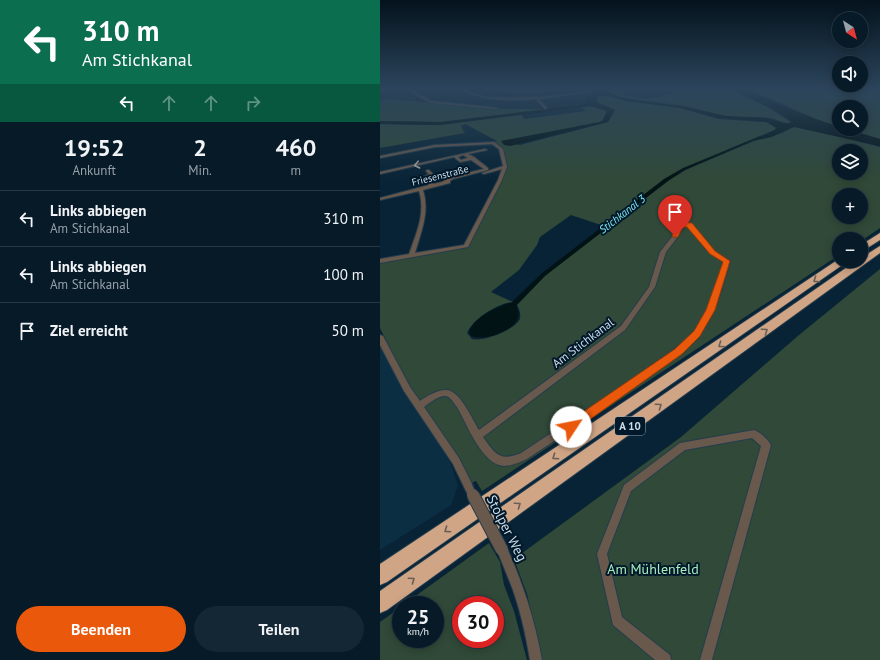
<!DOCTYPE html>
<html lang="de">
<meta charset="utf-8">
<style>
body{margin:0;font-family:"PT Sans",sans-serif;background:#142734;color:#f1f3f6;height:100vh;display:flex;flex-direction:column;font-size:15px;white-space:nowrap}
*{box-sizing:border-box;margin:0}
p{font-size:13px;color:#98a1a8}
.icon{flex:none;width:22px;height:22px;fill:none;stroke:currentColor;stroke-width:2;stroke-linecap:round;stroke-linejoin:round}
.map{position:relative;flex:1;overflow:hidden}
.side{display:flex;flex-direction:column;background:#061a28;width:380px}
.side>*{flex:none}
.guide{background:#0b6e4f;color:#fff;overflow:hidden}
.needle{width:26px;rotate:144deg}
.buttons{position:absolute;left:452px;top:12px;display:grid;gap:8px}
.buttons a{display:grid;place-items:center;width:36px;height:36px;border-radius:50%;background:#061a28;box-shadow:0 2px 10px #0003,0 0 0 1px #273845;font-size:20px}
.speed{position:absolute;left:12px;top:596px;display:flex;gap:8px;font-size:20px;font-weight:700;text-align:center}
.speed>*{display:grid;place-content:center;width:52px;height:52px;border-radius:50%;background:#061a28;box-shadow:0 2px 10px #0003,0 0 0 1px #273845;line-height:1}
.speed small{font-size:10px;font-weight:400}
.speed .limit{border:6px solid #d22;background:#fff;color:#111}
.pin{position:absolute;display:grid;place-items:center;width:34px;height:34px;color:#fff;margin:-41px -17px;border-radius:50% 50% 50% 0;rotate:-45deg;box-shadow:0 0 4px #0007}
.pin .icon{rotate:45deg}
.me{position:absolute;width:44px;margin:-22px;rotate:56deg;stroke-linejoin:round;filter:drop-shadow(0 0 3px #0008)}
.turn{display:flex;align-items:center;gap:14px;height:84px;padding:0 16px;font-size:18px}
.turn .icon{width:52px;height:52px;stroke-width:2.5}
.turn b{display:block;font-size:28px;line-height:34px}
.lanes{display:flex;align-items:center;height:38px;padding:0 16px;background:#0003;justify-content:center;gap:20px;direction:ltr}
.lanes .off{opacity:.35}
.eta{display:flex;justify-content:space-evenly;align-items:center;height:68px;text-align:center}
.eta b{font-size:24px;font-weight:700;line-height:28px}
.primary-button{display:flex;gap:8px;margin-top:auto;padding:8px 16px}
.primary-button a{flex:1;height:46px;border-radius:24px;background:#ea580c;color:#fff;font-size:16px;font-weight:700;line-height:46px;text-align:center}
.primary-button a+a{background:#142734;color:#f1f3f6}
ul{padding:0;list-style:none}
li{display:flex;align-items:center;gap:12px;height:56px;padding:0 16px;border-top:1px solid #273845}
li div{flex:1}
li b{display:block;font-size:15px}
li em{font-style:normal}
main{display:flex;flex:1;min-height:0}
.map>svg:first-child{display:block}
.built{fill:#0b2e43}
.green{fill:#304938;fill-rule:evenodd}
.water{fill:#011314}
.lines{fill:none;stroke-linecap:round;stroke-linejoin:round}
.canal{fill:#011314;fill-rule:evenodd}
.street-casing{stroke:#243d4e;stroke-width:2}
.highway-casing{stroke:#243d4e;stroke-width:2}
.street{fill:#69584c;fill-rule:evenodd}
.highway{fill:#d0a586;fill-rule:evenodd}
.street-bridge-far1-casing{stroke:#243d4e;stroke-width:10;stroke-linecap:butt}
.street-bridge-casing{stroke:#243d4e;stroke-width:14;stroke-linecap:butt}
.street-bridge-far1{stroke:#69584c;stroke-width:8}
.street-bridge{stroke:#69584c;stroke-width:12}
.oneway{stroke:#a0a1a2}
.oneway2{stroke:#685f58}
.route{fill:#ea580c;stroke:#983908}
.labels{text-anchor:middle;stroke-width:4;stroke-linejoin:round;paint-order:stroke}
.far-street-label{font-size:10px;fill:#cddde9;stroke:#01192a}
.far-water-label{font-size:11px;font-style:italic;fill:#81e8ef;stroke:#01192a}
.shield{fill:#01192a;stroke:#90a2b0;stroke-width:1}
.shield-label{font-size:11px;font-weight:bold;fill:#cddde9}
.street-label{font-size:12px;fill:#cddde9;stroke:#01192a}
.near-street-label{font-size:14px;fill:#cddde9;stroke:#01192a}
.near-park-label{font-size:14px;fill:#a8edbc;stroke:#01192a}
</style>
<main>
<section class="side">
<div class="guide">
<div class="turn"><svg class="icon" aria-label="left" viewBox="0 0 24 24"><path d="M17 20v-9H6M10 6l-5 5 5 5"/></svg><div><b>310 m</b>Am Stichkanal</div></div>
<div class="lanes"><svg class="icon" aria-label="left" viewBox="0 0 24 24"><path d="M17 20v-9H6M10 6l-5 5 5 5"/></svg><svg class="icon off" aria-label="ahead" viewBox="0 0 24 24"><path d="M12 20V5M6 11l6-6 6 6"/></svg><svg class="icon off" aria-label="ahead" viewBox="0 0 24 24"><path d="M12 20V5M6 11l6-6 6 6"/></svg><svg class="icon off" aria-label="right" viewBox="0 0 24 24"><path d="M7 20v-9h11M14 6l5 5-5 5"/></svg></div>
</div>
<div class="eta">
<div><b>19:52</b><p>Ankunft</p></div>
<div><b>2</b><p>Min.</p></div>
<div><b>460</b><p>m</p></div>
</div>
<ul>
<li><svg class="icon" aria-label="left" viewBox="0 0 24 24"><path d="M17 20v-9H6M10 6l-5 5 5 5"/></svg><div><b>Links abbiegen</b><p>Am Stichkanal</p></div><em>310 m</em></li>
<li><svg class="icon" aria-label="left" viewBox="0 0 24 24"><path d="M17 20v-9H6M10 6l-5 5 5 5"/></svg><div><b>Links abbiegen</b><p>Am Stichkanal</p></div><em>100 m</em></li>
<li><svg class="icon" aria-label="arrive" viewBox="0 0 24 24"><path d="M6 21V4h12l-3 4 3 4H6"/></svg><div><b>Ziel erreicht</b></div><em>50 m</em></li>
</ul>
<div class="primary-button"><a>Beenden</a><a>Teilen</a></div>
</section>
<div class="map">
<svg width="500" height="660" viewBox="0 0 500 660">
<rect width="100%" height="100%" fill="#082335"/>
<path class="built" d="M0 346 24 390 60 445 70 462 78 485 71 505 0 550Z"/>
<path class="green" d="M109 88H200V89C168 92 137 97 104 89Z
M224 88C232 88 240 94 248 96 269 102 283 96 303 90L301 88H348L387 107 408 120 411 123C403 124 397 119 390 118 375 116 361 118 347 116 332 115 318 110 304 107 289 103 232 101 224 88Z
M366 88H500V139L467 129H481V107H459V127L438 120Z
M225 95 245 101 300 108 338 119 386 122 396 128 394 130 297 172 224 226 191 215 160 237 157 245 139 270 111 292 133 302C118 303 93 319 87 333L92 339C103 342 135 330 140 319 141 313 139 308 136 303L164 276 287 181 305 170 373 141 391 137 404 132 412 127H421L500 147V228L481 241V239H459V255L102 491 96 481 91 483 29 387 0 328V263L88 245 126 167 122 149 114 142 117 141 85 124 81 126 85 133 0 148V124L60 125 141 114 144 119 206 111 202 107 210 106 227 111 223 120 220 122 122 141 140 145 228 122 232 108 216 102 219 97ZM459 151H481V173H459ZM459 195H481V217H459Z
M9 99 125 109H166L61 122 0 121V101Z
M500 269V660H162L147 594 134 559 301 437 419 335Z
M109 543 120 562 124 585 134 611 147 660H0V622L21 607V639H55V605H23ZM81 605H115V639H81Z"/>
<path class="water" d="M216 88H224L226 91 244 98 304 106 346 116 387 118 403 123H411C406 112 361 95 348 88H365L419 113 459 127V129H467L500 139V146L414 127 391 137 373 141 395 130 397 128 387 122 338 118 301 108 246 101 225 95 219 96 215 100 220 104 235 110 228 122 130 146 124 145 121 141 220 122 223 120 227 111 210 106 60 125 0 124V121L61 122 202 105 205 104 206 99 217 92Z
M129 303H135C137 307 140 313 138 318 134 331 101 343 90 335L89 332C94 317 115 308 129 303Z"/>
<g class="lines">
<path class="canal" d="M380 136 383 137 305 170 288 181 165 276 137 305H133L132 303 133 301 161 274 284 179 303 168Z"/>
<g class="street-casing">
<path id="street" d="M25 88H29L51 101 118 108 116 109 50 103Z
M77 88H81L92 93 107 97 125 98 155 97 154 96 155 95 158 97H162L212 91 213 92 159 99 167 108 165 109 156 99C129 101 102 101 77 88Z
M114 142 123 149 127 167 122 180 88 247 0 263V259L29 254C36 234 46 213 39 191L0 200V198L49 185 43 177 49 174 46 171 47 170H49L54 175 48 178 53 184 62 182 69 177 104 169 91 160 80 162 74 157 0 174V172L105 149 107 150 88 154 94 157 108 168V170L73 179 70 181V183L43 190C50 212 41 232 35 253L84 245 118 180 122 169 104 174 102 173 123 166 119 149 112 144 55 147 0 158V156L55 145ZM83 155 88 158 81 160 78 157Z
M305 222 313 225 326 243 335 252 350 261C343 286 336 313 320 334 310 347 296 356 283 366 240 399 193 428 147 459 140 462 132 466 124 466 102 465 87 424 77 407 74 404 71 397 66 396 59 395 49 403 44 407L79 458 93 486 91 489 88 491 85 489 73 464 24 391 0 345V335L3 336 30 387 40 401C47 396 57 390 66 390 80 390 92 419 99 430L241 326 269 287 280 252 294 234 299 223ZM303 226 309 227C321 243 326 252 344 262 337 285 330 311 315 331 305 344 290 352 277 362 234 395 186 423 141 453 120 462 115 454 103 437L245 330 275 287 286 252 300 234Z
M374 430C380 432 388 439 391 445L332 660H320L381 446 372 438 305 450 251 491 227 554 242 617 290 655 291 660H275L233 625 217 554 244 485 300 443Z
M122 545 126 546C143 583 155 620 162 660H150C146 636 141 613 133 590 128 577 122 563 117 550L118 546Z"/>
</g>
<g class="highway-casing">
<path id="highway" d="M500 233V240L481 252V245Z
M500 246V253L7 610 0 613V591L476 261H481V258Z
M459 259V261H468L7 582 0 585V564Z"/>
</g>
<use href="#street" class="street"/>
<use href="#highway" class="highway"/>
<g class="street-bridge-far1-casing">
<path id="street-bridge-far1" d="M88 486 93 496"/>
</g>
<g class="street-bridge-casing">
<path id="street-bridge" d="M93 495 122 550"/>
</g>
<use href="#street-bridge-far1" class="street-bridge-far1"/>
<use href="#street-bridge" class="street-bridge"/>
</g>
<defs><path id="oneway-chevron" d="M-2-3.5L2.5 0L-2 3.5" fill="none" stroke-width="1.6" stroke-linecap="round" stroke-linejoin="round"/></defs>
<use class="oneway" href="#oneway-chevron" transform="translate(37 165) rotate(168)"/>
<g class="oneway2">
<use href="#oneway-chevron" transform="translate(436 280) rotate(146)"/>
<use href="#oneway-chevron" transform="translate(385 331) rotate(-35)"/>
<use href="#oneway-chevron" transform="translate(341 345) rotate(146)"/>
<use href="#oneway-chevron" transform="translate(279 406) rotate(-35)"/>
<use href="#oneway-chevron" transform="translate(175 457) rotate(146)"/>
<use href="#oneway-chevron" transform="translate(138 505) rotate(-35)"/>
<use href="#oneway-chevron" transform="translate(67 530) rotate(146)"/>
<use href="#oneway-chevron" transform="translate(32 580) rotate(-35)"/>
</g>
<linearGradient id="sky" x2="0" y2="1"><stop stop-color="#04131d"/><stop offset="0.49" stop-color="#2c455c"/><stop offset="1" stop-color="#2c455c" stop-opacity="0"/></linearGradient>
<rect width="500" height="181" fill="url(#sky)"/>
<path class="route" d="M301 222 312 223 335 251 350 261 335 310 320 336 302 354 195 430 191 432 187 430 185 427 187 423 295 349 314 331 326 310 343 262 330 254 307 227H303L298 237H293L292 236 297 224Z"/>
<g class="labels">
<g class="far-street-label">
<text transform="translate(60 175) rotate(-14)" y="4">Friesenstraße</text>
</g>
<g class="far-water-label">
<text transform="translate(242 214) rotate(-38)" y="4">Stichkanal 3</text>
</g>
<rect class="shield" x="235" y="417" width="30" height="18" rx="3"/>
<g class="shield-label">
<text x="250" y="430">A 10</text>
</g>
<g class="street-label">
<text transform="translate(203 343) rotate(-37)" y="4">Am Stichkanal</text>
</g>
<g class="near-street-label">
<text transform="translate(127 528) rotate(63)" y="5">Stolper Weg</text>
</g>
<g class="near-park-label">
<text x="273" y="574">Am Mühlenfeld</text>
</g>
</g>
</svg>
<div class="buttons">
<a><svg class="needle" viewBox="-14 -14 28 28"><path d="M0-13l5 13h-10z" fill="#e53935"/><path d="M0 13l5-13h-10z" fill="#98a1a8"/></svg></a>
<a><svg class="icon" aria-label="sound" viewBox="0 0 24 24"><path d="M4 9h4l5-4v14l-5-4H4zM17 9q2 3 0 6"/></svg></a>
<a><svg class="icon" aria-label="search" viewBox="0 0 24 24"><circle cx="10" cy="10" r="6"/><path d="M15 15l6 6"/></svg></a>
<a><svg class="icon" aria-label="layers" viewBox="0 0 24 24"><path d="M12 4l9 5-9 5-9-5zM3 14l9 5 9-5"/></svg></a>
<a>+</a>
<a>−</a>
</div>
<div class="speed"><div>25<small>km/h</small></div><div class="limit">30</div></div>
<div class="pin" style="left:295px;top:236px;background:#d93025"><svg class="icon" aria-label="arrive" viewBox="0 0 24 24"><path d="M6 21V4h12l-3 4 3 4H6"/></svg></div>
<svg class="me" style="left:191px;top:427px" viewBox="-20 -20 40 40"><circle r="19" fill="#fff"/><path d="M0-13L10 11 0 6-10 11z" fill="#ea580c"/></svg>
</div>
</main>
